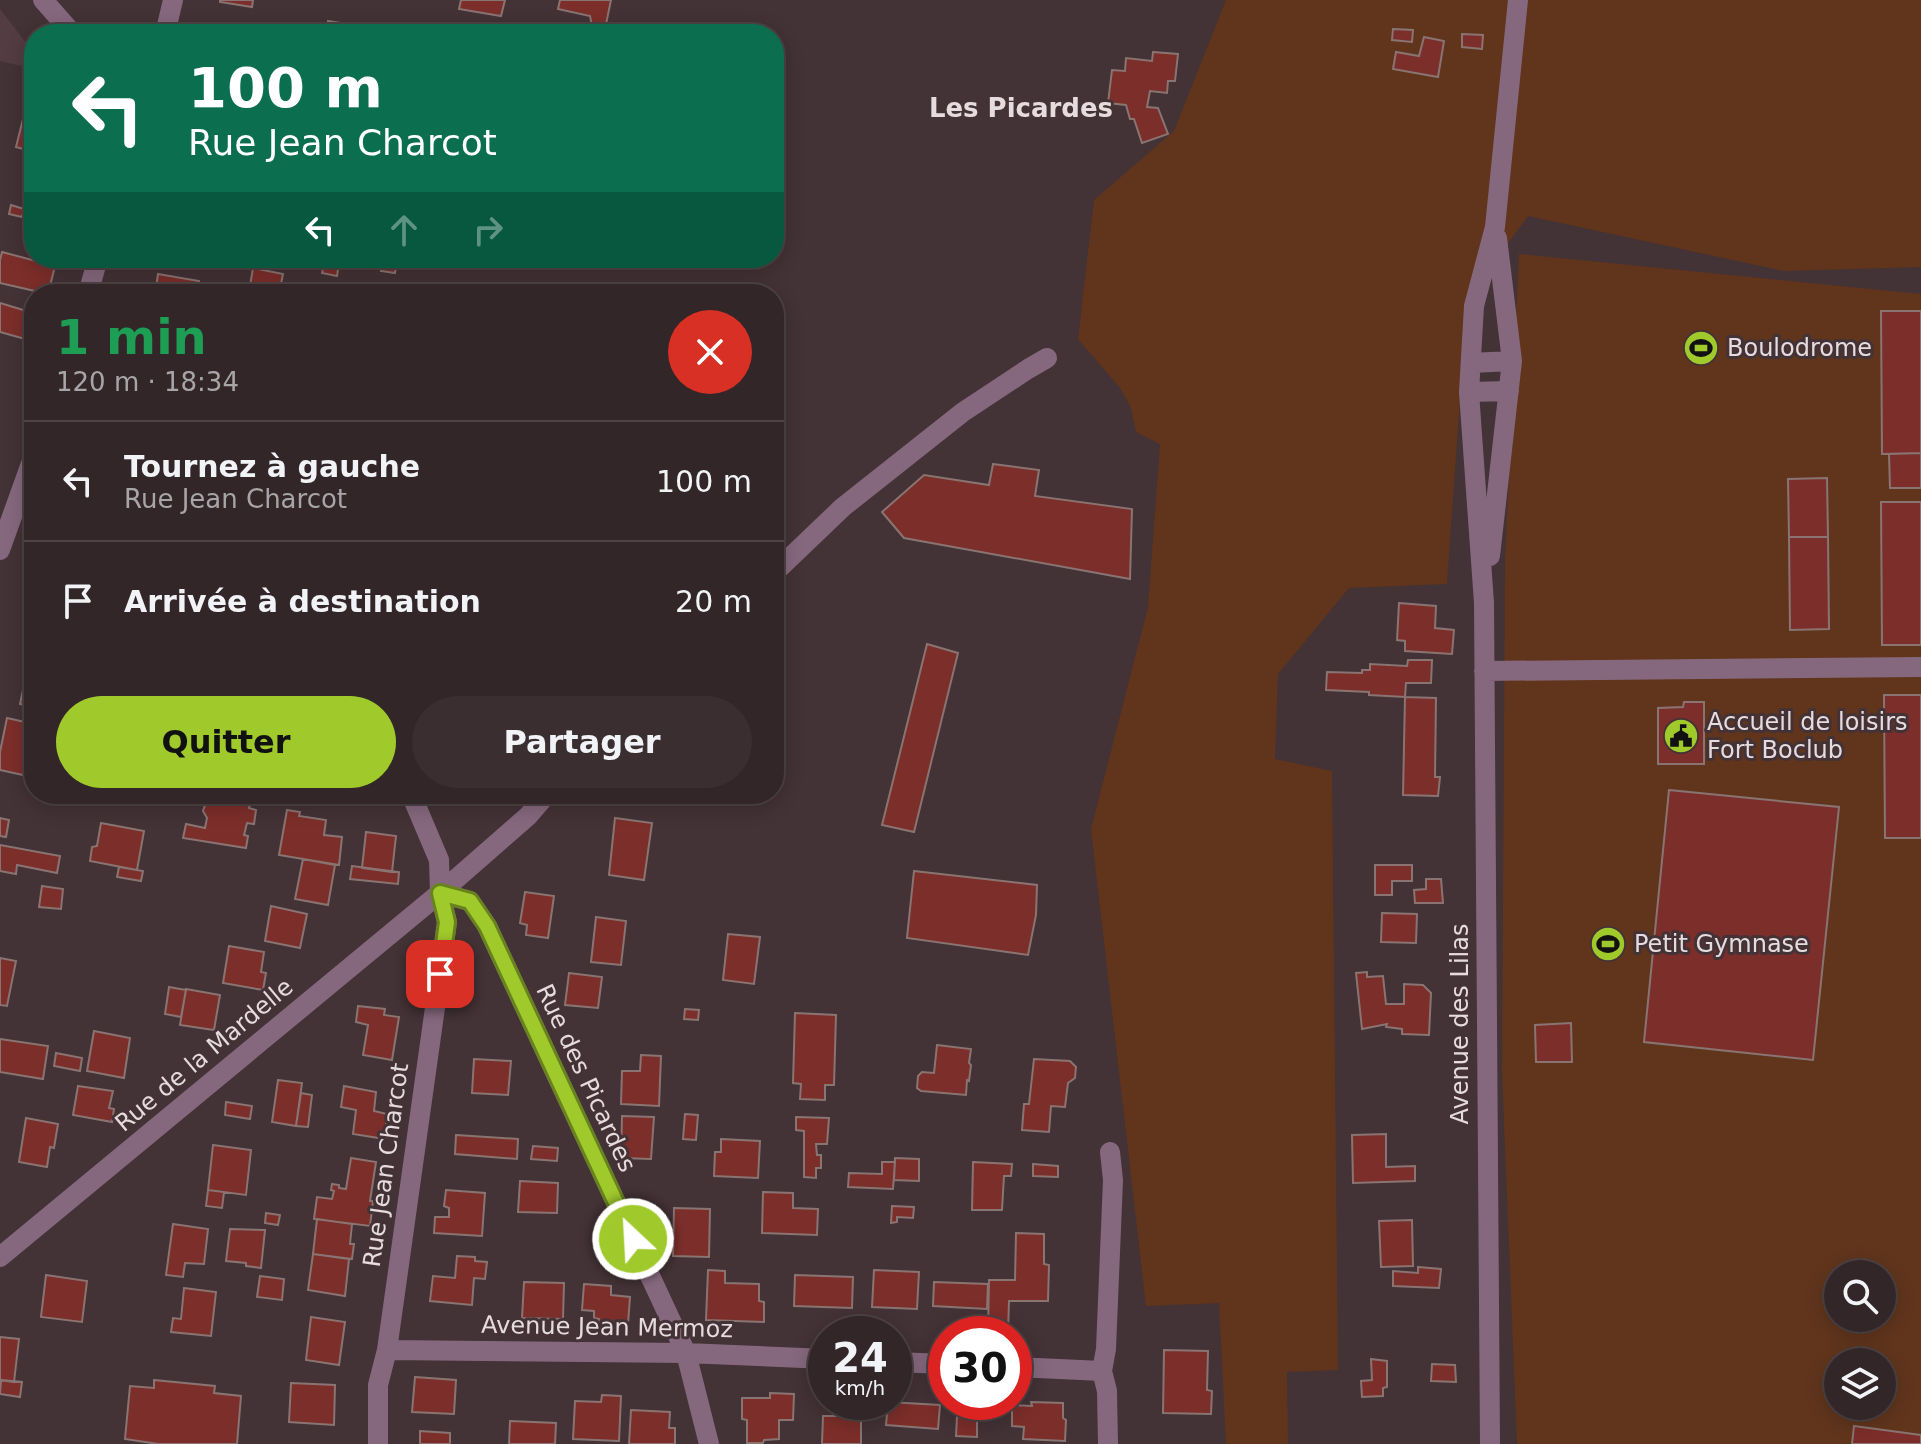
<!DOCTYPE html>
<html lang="fr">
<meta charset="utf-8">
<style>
body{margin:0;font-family:"DejaVu Sans",sans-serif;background:#3a2e30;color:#f1f3f6;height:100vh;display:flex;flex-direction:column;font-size:30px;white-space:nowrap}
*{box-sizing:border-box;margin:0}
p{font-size:26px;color:#a8a5a8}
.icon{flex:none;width:44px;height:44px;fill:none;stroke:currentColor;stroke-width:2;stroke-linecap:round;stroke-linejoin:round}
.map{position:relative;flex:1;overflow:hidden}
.drawer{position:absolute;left:24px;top:284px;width:760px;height:520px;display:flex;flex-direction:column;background:#322628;border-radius:32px;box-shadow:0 4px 20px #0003,0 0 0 2px #4d4345}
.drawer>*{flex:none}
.guide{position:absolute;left:24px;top:24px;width:760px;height:244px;border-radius:32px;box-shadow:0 4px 20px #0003,0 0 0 2px #4d4345;background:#0b6e4f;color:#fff;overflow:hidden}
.tools{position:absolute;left:1824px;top:1260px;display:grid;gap:16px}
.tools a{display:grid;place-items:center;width:72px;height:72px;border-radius:50%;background:#322628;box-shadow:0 4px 20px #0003,0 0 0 2px #4d4345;font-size:40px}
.speed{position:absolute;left:808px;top:1316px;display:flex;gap:16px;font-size:40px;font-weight:700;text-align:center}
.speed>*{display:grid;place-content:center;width:104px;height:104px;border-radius:50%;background:#322628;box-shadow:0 4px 20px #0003,0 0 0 2px #4d4345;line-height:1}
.speed small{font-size:20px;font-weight:400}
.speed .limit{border:12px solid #d22;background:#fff;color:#111}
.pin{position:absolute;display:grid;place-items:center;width:68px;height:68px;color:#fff;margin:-34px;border-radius:16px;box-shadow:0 4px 12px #0006}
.me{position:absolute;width:88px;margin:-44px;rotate:335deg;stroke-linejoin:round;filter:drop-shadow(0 0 6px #0008)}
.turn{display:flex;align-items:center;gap:28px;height:168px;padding:0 32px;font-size:36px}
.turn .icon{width:104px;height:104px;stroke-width:2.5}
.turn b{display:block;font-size:56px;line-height:68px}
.lanes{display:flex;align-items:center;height:76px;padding:0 32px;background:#0003;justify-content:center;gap:40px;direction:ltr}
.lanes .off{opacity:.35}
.round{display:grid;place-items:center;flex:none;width:84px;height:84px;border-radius:42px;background:#3a2e30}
.headline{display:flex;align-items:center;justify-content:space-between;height:136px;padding:0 32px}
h1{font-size:48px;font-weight:700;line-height:60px;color:#1e9e55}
.cta{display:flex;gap:16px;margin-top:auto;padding:16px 32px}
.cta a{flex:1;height:92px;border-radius:48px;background:#a0c92c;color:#111;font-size:32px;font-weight:700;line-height:92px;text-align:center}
.cta a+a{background:#3a2e30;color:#f1f3f6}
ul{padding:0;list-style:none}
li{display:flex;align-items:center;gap:24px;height:120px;padding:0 32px;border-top:2px solid #4d4345}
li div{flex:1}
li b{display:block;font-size:30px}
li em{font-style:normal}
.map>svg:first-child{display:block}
.built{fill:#533c42}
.green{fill:#60351c;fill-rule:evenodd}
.building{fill:#7c2e2a;stroke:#897472;stroke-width:2}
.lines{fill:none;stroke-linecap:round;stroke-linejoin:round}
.minor{stroke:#86687e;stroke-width:20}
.route-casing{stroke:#68831d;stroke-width:20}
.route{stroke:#a0c92c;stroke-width:14}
.labels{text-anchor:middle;stroke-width:6;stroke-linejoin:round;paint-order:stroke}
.poi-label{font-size:24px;fill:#e6dbde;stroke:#433236;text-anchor:start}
.street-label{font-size:24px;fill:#e6dbde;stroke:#433236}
.neighbourhood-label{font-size:26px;font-weight:bold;fill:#e6dbde;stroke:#433236}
</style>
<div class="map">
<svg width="1921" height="1444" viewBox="0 0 1921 1444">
<rect width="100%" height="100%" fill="#433236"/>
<path class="built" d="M0 9 34 53V69L0 61Z"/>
<path class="green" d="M1226 0H1921V267L1784 271 1528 216 1467 299 1447 584 1349 588 1278 674 1275 759 1332 771 1338 1370 1287 1372 1288 1444H1226L1219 1303 1146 1306 1091 829 1148 607 1160 444 1136 432 1131 408 1120 388 1078 339 1094 200 1174 131Z
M1519 254 1921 294V1444H1517L1502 1073 1505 560ZM1838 1274H1882V1318H1838ZM1838 1362H1882V1406H1838Z"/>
<path class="building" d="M220 0H253L252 7 220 2Z
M461 0H505L501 16 459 9Z
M560 0H611L604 34H592L593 30 590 16 558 9Z
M328 21 341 23 339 34H326Z
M341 23 355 25 353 34H339Z
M213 25 235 31 234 34H211Z
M1393 29 1413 30 1412 42 1392 40Z
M1462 34 1483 35 1482 49 1462 47Z
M1424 37 1444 41 1438 77 1393 69 1396 52 1419 56Z
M1153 52 1178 54 1175 81H1168L1167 93 1150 91 1147 107 1158 108 1168 134 1142 143 1134 119H1130L1126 105 1108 103 1112 70 1125 71 1126 58 1152 61Z
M26 107 34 109V152L16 147Z
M11 205 24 209 22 217 9 214Z
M2 252 55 266 48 294 0 283V260Z
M384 258H397L395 273 381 271Z
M325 260 339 263 337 276 322 273Z
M253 268 283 274 279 294H265L266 289 250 286Z
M158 274 199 281 197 294H155Z
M312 283 346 290 345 294H310Z
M0 303 33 313 25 339 0 332Z
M1881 311H1921V453L1882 454Z
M1921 453V488H1890L1889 454Z
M993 464 1039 470 1035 496 1132 509 1130 579 904 538 882 512 924 475 989 485Z
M1827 478 1828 537H1789L1788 479Z
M1881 502H1921V645H1882Z
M1789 537H1828L1829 629 1790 630Z
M1399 603 1436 606 1435 628 1454 630 1452 654 1405 651V641L1397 640Z
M927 644 958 653 914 832 882 825Z
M1408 660H1432L1431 683H1406L1405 697 1369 695V692L1326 690 1327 672 1362 673V670H1370V664L1407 666Z
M29 662 34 664V707L20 704Z
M1884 695H1921V838H1885Z
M1405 697 1436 698 1435 777H1440L1438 796 1403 795Z
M1684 702H1704V764H1658V708L1683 707Z
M7 718 34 724V742L29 743 27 754 32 757 31 762 26 761 23 775 0 770V752Z
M1669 790 1839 807 1813 1060 1644 1042Z
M218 794 252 796 249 808 256 810 254 824 247 823 244 835 248 836 246 848 183 838 186 824 205 828 207 818 203 811 205 805Z
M287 810 300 812 299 816 326 820 324 835 342 837 339 865 279 855Z
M0 818 9 820 6 837 0 836Z
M615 818 652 823 644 880 609 875Z
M101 823 144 831 137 870 90 861 92 847 97 846Z
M366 832 396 836 392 872 362 868Z
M0 845 60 856 57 873 17 865 16 874 0 871Z
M303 859 335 865 328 905 295 899Z
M1375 865H1412V881H1392V895H1375Z
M352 866 399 872 398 884 350 879Z
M119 867 143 871 141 881 117 877Z
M914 871 1037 885 1036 915 1028 955 907 938Z
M1426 879H1441L1443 903H1415L1414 890 1426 889Z
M42 886 63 889 61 909 39 907Z
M525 892 554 896 548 938 526 935 527 925 520 923Z
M271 906 307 914 300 948 265 941Z
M1382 913 1417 914 1416 943 1381 942Z
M596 917 626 921 621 965 591 962Z
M728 934 760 937 754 984 723 980Z
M229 946 264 952 261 972 266 973 263 990 223 983Z
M0 958 16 961 7 1006 0 1005Z
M1367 972V977L1383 976 1386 1004H1404V984L1423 985 1431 993 1429 1035 1402 1034V1029L1386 1027 1387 1024 1362 1029 1356 973Z
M569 973 602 977 598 1008 565 1005Z
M169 987 186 990 181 1017 165 1014Z
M186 989 220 995 214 1030 180 1025Z
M358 1006 385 1009 384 1015 399 1017 392 1060 363 1055 368 1025 356 1022Z
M685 1009 699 1010 698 1020 684 1019Z
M795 1013 836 1015 834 1085H825V1100L800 1099 801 1084 793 1083Z
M1571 1023 1572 1062H1536L1535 1025Z
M94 1031 130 1038 124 1078 87 1071Z
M0 1039 48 1046 43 1079 0 1072Z
M937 1045 971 1049 969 1063 971 1065 969 1081 967 1080 966 1095 921 1091 917 1088 918 1076 922 1072 934 1073Z
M56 1053 82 1058 80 1071 54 1066Z
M641 1055 661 1056 659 1106 621 1104 622 1071H640Z
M474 1059 511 1061 508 1095 472 1093Z
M1034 1059 1070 1061 1076 1067 1075 1078 1068 1083 1065 1107 1051 1106 1049 1132 1022 1130 1024 1104H1029Z
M278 1080 302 1083 296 1126 272 1122Z
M78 1086 113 1091 109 1108 114 1109 112 1122 73 1115Z
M344 1086 376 1092 374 1111 387 1114 385 1139 353 1134 356 1110 341 1107Z
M301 1093 312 1095 308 1127 296 1126Z
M226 1102 252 1106 250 1119 225 1115Z
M685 1114 698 1115 696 1140 683 1139Z
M622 1116 654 1117 651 1159 621 1158Z
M796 1117 829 1118 827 1144H816L817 1155H821V1168H816V1178L804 1177V1131L796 1130Z
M26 1118 58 1124 54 1148 50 1147 47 1167 19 1162Z
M1386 1134V1167L1415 1166V1181L1353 1183 1352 1135Z
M456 1135 518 1139 517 1159 455 1154Z
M721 1139 760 1141 758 1178 714 1176 715 1152H721Z
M213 1145 251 1150 246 1195 208 1190Z
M533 1146 558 1148 557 1161 531 1159Z
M351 1158 376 1162 370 1201H373L370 1226 314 1219 317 1197 332 1199 334 1191 331 1190 332 1184 339 1185V1188L346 1189Z
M895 1158 919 1159V1181L894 1180Z
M882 1162H895L893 1189 848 1187 849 1173 882 1174Z
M973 1162 1012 1164 1011 1176H1004L1002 1210H972Z
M1033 1164 1058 1166V1177L1033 1176Z
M520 1181 558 1183 557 1213 518 1212Z
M208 1190 224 1192 222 1208 206 1206Z
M446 1190 485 1193 482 1236 434 1233 435 1217H449V1208L444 1206Z
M763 1192 793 1193V1208L818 1209 817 1235 762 1233Z
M892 1206 914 1207 913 1218 897 1217V1222L891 1223Z
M674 1208 710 1209 709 1257 673 1256Z
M266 1213 280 1215 278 1225 265 1223Z
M317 1219 352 1224 350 1244H354L352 1259 313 1254Z
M1412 1220 1413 1266 1381 1267 1379 1221Z
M173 1224 208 1229 204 1264 185 1263 183 1277 166 1275Z
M230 1229 265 1230 261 1268 246 1266V1263L226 1261Z
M1016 1233 1044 1234V1264L1049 1265 1048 1301H1009L1008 1332 988 1331 989 1280H1015Z
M313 1254 349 1259 345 1296 308 1290Z
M457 1256 475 1257V1261L487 1262 485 1279 474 1278 472 1305 430 1301 433 1276 455 1278Z
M1418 1267 1441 1269 1439 1288 1393 1286V1271L1418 1273Z
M708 1270 725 1271V1283L759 1284V1301L764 1302V1322L706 1320Z
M874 1270 919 1272 917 1309 872 1307Z
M46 1275 87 1281 82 1322 41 1317Z
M795 1275 853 1277 852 1308 794 1306Z
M260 1276 284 1279 282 1300 257 1297Z
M524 1282 564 1283 563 1319 522 1318Z
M934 1282 988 1284 987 1309 933 1306Z
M584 1284 611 1286V1295L630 1297 628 1324 598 1322 599 1319 594 1318V1311L582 1310Z
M184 1288 216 1292 211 1336 171 1332 173 1318 181 1319Z
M311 1317 345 1322 339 1365 306 1360Z
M0 1337 19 1339 14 1382 0 1380Z
M1164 1350 1208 1351 1207 1390 1212 1391 1211 1414 1163 1413Z
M1371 1359 1387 1361V1387L1383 1388V1396L1362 1397 1361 1381 1372 1380Z
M1432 1364 1455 1365 1456 1382 1431 1381Z
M415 1377 456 1380 454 1414 412 1412Z
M1 1380 22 1382 20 1397 0 1394Z
M154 1380 215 1386 214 1393 241 1396 237 1444H158L125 1439 130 1386 154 1388Z
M291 1383 335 1385 334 1425 289 1422Z
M770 1393 794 1394 793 1420H779V1439L764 1440 763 1443H747V1420L742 1419V1398H770Z
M602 1395 621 1396 619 1441 573 1439 575 1401 601 1402Z
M888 1402 940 1405 938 1429 886 1425Z
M1031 1402 1063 1403V1418L1066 1420 1065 1441 1023 1439 1024 1427 1012 1426V1405L1032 1406Z
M631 1410 670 1412 669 1428H675V1444H629Z
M823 1416H861V1444H822Z
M957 1416 977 1417V1437L956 1436Z
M510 1421 556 1423 555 1444H509Z
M1854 1426 1921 1435V1444H1852Z
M420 1431 450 1433V1444H420Z"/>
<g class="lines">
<path class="minor" d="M43 0 73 34
M165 34 173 0
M88 294 98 258
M1471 363 1512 361
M1469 392 1509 391
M0 550 34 455
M1490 556 1512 361 1497 238
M774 573 843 507 963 412 1028 369 1047 358
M1484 671 1921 667
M440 893 470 901 487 926 686 1353 709 1444
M0 1257 440 893 528 816 547 794
M387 1350 686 1353 826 1359
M894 1362 946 1364
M1014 1367 1102 1371
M378 1444V1385L387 1350 447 922 440 893 439 860 411 794
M1108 1444 1107 1391 1102 1371 1106 1349 1113 1180 1110 1152
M1490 1444 1484 603 1469 392 1474 306 1495 227 1518 0"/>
</g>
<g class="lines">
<g class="route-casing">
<path id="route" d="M440 974 447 922 440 893 470 901 487 926 633 1239"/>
</g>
<use href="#route" class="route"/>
</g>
<defs>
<g id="stadium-disc" transform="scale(1.8)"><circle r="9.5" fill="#a0c92c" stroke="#433236"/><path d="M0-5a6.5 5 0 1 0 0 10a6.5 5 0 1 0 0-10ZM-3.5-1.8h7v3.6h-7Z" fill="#111"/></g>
<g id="civic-disc" transform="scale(1.8)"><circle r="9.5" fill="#a0c92c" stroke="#433236"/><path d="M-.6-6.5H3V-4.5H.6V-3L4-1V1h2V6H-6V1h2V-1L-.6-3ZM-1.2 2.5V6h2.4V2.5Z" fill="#111"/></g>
</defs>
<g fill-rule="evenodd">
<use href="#stadium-disc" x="1701" y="348"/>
<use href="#civic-disc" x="1681" y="736"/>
<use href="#stadium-disc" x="1608" y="944"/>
</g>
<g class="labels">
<g class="poi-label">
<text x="1727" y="356">Boulodrome</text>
<text x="1707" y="730">Accueil de loisirs<tspan x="1707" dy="28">Fort Boclub</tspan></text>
<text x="1634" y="952">Petit Gymnase</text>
</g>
<g class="street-label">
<text transform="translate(1460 1024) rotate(-90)" y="8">Avenue des Lilas</text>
<text transform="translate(204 1055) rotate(-40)" y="8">Rue de la Mardelle</text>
<text transform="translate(586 1078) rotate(65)" y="8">Rue des Picardes</text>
<text transform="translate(386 1165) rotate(-82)" y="8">Rue Jean Charcot</text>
<text transform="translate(607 1327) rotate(1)" y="8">Avenue Jean Mermoz</text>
</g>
<g class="neighbourhood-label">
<text x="1021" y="117">Les Picardes</text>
</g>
</g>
</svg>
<div class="tools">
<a><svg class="icon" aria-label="search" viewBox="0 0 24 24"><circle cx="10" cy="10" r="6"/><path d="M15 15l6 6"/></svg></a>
<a><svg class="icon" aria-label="layers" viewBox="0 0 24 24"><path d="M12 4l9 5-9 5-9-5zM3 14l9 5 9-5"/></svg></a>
</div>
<div class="speed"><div>24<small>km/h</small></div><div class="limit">30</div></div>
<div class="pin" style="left:440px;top:974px;background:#d93025"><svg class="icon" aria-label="arrive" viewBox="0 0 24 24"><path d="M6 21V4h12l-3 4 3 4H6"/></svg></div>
<svg class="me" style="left:633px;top:1239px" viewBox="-20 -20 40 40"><circle r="17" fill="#a0c92c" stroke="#fff" stroke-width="3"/><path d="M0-11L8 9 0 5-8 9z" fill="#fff"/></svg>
<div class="guide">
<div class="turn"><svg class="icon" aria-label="left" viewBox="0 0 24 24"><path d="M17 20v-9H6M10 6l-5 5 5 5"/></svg><div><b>100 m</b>Rue Jean Charcot</div></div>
<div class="lanes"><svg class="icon" aria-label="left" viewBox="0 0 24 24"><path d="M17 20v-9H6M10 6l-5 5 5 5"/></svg><svg class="icon off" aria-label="ahead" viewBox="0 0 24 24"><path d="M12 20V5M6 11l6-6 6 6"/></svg><svg class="icon off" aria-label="right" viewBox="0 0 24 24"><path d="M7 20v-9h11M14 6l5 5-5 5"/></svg></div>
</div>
<section class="drawer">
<div class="headline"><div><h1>1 min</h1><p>120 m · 18:34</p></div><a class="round" style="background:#d93025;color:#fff"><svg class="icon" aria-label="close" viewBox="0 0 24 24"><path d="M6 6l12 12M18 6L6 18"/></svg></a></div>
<ul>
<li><svg class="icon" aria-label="left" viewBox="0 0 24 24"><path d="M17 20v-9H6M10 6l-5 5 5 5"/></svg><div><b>Tournez à gauche</b><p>Rue Jean Charcot</p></div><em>100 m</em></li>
<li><svg class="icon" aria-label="arrive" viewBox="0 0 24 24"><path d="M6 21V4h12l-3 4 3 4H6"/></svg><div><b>Arrivée à destination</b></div><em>20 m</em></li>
</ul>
<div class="cta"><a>Quitter</a><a>Partager</a></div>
</section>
</div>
